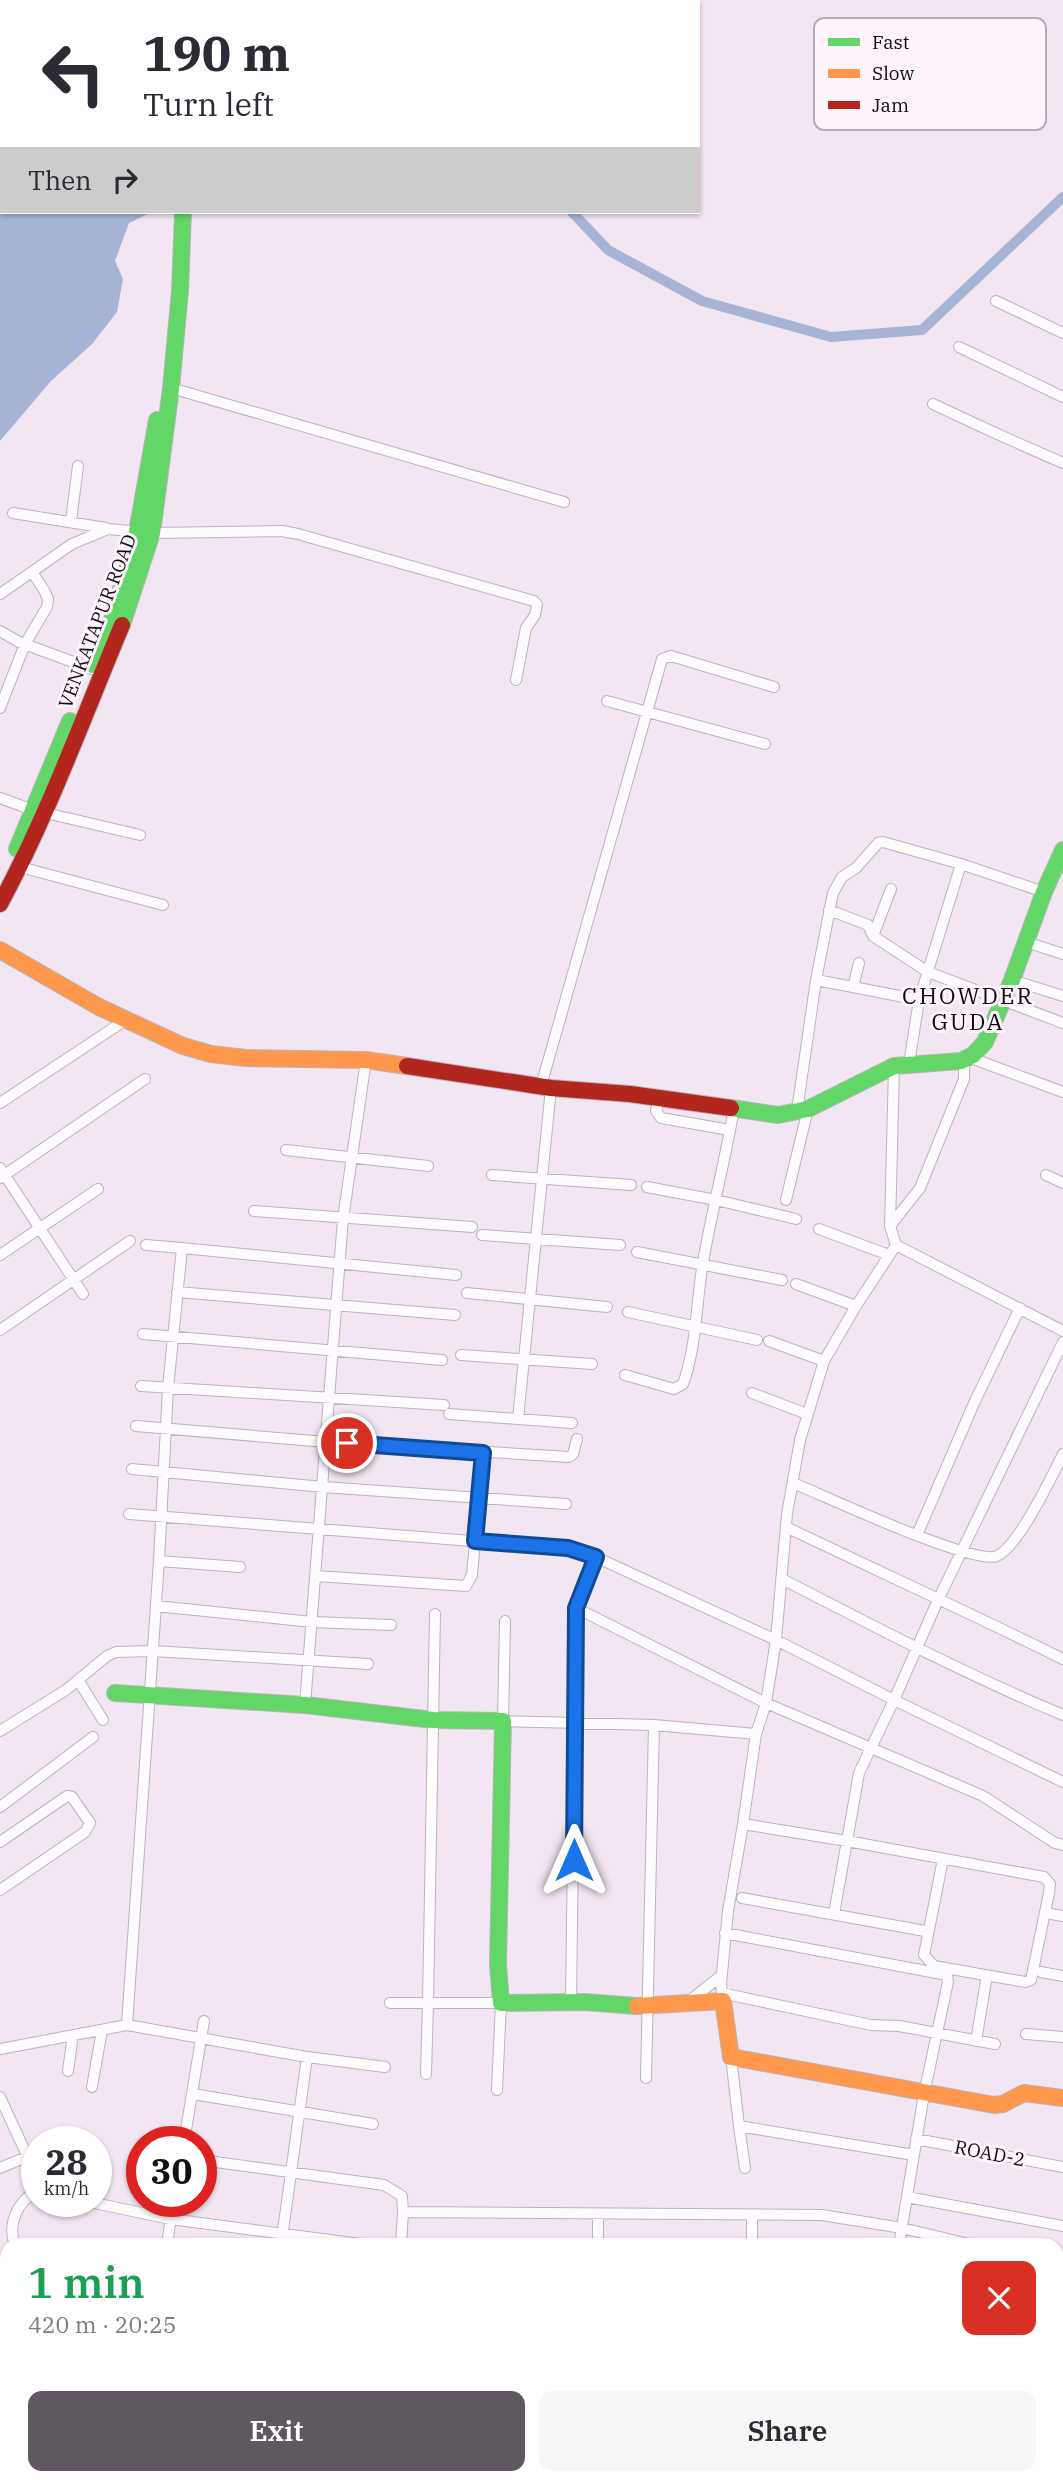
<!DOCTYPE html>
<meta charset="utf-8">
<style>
body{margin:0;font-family:"IBM Plex Serif",serif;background:#f7f7f7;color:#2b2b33;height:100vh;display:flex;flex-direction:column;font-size:26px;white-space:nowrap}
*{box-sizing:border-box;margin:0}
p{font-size:23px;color:#7c7c81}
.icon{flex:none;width:38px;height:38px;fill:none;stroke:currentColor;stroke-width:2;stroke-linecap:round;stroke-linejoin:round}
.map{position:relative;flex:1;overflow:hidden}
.panel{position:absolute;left:0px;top:2238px;width:1064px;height:247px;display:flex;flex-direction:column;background:#fff;border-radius:21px 21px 0 0;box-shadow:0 2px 5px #0004}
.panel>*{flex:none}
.banner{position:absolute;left:0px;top:0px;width:700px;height:214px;box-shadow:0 2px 5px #0004;background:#fff;color:#2b2b33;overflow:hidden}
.speed{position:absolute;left:21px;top:2126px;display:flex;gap:14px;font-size:35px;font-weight:700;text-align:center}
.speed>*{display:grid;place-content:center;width:91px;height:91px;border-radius:50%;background:#fff;box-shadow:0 2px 5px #0004;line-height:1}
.speed small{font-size:18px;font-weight:400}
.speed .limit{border:10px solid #d22;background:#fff;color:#111}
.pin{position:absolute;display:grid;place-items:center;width:60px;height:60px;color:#fff;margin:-30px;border:4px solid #fff;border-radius:50%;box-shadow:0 2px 7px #0007}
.me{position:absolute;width:77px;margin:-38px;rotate:0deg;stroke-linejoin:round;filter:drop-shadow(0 0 5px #0008)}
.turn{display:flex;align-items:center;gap:24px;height:147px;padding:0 28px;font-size:32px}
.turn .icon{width:91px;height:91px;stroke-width:2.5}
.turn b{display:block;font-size:49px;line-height:60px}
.then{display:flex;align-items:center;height:66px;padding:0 28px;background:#0003;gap:14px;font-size:26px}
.round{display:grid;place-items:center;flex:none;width:74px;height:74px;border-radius:14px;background:#f7f7f7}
.overview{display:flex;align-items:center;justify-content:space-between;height:119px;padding:0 28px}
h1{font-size:42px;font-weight:600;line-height:52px;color:#1e9e55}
.primary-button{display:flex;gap:14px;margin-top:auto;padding:14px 28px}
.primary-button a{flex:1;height:80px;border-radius:14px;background:#605860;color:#fff;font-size:28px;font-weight:600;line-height:80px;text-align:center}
.primary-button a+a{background:#f7f7f7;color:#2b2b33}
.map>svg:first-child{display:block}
.water{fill:#a7b4d5}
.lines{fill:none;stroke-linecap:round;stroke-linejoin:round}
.canal{stroke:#a7b4d5;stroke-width:10}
.street-casing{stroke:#bcb3bc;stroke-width:12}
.fast-casing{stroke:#bcb3bc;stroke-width:18}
.slow-casing{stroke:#bcb3bc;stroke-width:18}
.jam-casing{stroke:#bcb3bc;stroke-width:18}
.street{stroke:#fdfbfd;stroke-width:10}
.fast{stroke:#63d668;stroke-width:16}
.slow{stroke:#ff974d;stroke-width:16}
.jam{stroke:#b3261e;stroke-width:16}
.route-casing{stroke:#114b97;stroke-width:18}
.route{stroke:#1a73e8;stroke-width:12}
.labels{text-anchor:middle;stroke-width:6;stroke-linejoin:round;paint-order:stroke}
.street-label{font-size:19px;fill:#120b12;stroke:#fcf3fb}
.quarter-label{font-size:23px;letter-spacing:2px;fill:#120b12;stroke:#fcf3fb}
.key{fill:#fcf3fb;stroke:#b6adb5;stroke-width:2}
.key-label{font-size:19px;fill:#120b12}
</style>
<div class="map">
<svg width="1063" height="2484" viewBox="0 0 1063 2484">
<rect width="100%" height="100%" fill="#f2e6f2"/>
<path class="water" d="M0 0H175V2H2V212H148V214L129 223 115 261 123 279 117 312 92 344 51 381 0 441Z"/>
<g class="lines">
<path class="canal" d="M349 2V0
M572 212 608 250 702 301 831 337 922 330 1063 197"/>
<g class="street-casing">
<path id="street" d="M996 301 1063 333
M959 347 1063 397
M171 388 564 502
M933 404C977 425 1019 444 1063 463
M13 513 106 528
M71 521 78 466
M0 594 72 544 108 529 152 533 282 531 298 534 534 601 537 605 535 615 526 628 516 680
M0 631 19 642 92 669
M607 701 765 744
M0 708 25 644 47 607 48 599 44 590 32 572
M0 798 33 810 140 835
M961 864 1044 892
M20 867 163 905
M829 910 863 923 868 925 873 936 928 972 1063 1023
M873 936 891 889
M1026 942 1063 954
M816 980 853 987 859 963
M1012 980 1063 996
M853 987 919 1000
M968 1057 1063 1092
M894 1066 890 1226 896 1245 1063 1331
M541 1086 662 659 671 656 774 687
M659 1098 656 1111 661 1118 730 1130
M0 1103 127 1019
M797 1111 816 980 833 893 842 877 856 868 878 843 883 842 961 864 919 1000 909 1064
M286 1150 428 1166
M0 1168 83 1294
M492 1175 631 1185
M1046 1175 1063 1183
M0 1178 145 1079
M647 1187 716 1200 796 1219
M786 1200 808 1109
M254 1211 472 1227
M890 1226 920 1188 964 1079V1059
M819 1229 889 1255
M482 1235 620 1245
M146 1245 182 1248
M637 1252 782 1280
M0 1255 98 1189
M796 1284 856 1306
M177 1292 455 1315
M467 1293 607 1307
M628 1312 757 1340
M0 1330 130 1241
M143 1334 442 1360
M769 1341 824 1361
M461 1355 592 1364
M625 1375 674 1389 683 1384C697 1345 696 1303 703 1262 712 1211 725 1160 734 1109
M141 1386 444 1405
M752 1393 807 1414
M449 1414 572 1423
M518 1419 551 1088
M136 1426 326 1442 569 1457 573 1454 577 1439
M132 1469 323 1487 566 1504
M793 1483C825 1496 974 1566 997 1556 1019 1546 1052 1476 1063 1454
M129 1514 572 1549 602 1560 776 1640 894 1700 1063 1782
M786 1527C878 1571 972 1614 1063 1659
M917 1535 975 1401 1020 1308
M159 1561 240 1567
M316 1576 466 1586 472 1575 483 1453
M782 1579C875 1627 967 1675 1063 1715
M156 1606 312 1622 391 1625
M576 1608 766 1703 983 1796 1055 1843 1063 1845
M435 1614 428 2003H501L497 2090
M505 1621 503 1721 654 1725 756 1734
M78 1680 103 1720
M305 1705 343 1219 366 1060
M0 1731 66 1690 107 1656 116 1652 153 1651 368 1664
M0 1807 93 1737
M743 1824 847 1841 834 1914
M0 1842 67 1796 72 1797 90 1823 85 1832 0 1890
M943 1859 924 1955 934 1966 1025 1982 1031 1980 1049 1893 1050 1884 1044 1877 847 1841 859 1773 894 1700 938 1600 1063 1342
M742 1898 925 1931
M1051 1914 1063 1916
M725 1933 947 1975 948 1982 924 2094 899 2245
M1041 1972 1063 1976
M722 1993 871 2025 899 2026 995 2044
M723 2001 721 1984 728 1911 743 1824 756 1734 766 1703 776 1640 787 1514 800 1440 824 1361 856 1306 896 1245
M390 2003H428L426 2074
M571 2003 576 1608 596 1557
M687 2003 722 1975
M127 2025 307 2057 385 2067
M1026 2034 1063 2037
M976 2041 986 1981
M0 2049 127 2025 159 1561 168 1388 182 1248 456 1275
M731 2057 739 2126 914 2155
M68 2071 73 2035
M646 2078 654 1725
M92 2087 102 2030
M193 2094 373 2124
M0 2097 37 2177
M739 2126 745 2168
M916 2139 1063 2167
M184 2142 204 2021
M201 2160 384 2185 402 2196 403 2212 822 2215 902 2228 973 2245
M0 2168 29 2156
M907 2197 1063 2226
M90 2202 170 2219 368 2245
M752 2215V2245
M15 2245C7 2225 17 2201 37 2191
M167 2245 173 2202
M281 2245 307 2057
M401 2245 403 2212
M598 2245V2214
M1057 2276 1063 2280
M1057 2348 1063 2352
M0 2350 7 2347
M1057 2438 1063 2442
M89 2478 93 2484
M988 2478 997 2484
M727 2484V2478"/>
</g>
<g class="fast-casing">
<path id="fast" d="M206 2 207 0
M122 625 152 533 171 388 180 291 183 212
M93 665 113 617 137 532 157 420
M17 849 70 721
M731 1108 778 1115 808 1109 894 1066 961 1061 973 1055 985 1042 1012 980 1044 892 1063 850
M115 1693 305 1705 433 1720 503 1721 498 1964 501 2003 584 2002 637 2006
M0 2460 7 2471"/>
</g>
<g class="slow-casing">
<path id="slow" d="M0 950 99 1007 183 1046 211 1054 246 1058 366 1060 407 1066
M637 2006 723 2001 731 2057 994 2105 1003 2104 1024 2093 1063 2098"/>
</g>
<g class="jam-casing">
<path id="jam" d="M0 904C48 815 83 718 122 625
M407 1066 551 1088 630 1094 731 1108"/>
</g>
<use href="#street" class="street"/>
<use href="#fast" class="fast"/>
<use href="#slow" class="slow"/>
<use href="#jam" class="jam"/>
</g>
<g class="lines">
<g class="route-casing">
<path id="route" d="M347 1443 483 1453 475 1541 568 1548 596 1557 576 1608 574 1860"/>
</g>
<use href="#route" class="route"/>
</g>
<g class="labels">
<g class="street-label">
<text transform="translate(97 621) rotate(-69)" y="7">VENKATAPUR ROAD</text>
<text transform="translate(990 2153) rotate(11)" y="7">ROAD-2</text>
</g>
<g class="quarter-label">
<text x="968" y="1004">CHOWDER<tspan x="968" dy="26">GUDA</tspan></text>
</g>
</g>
<rect x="814" y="18" width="232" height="112" rx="10" class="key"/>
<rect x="828" y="38" width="32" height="8" fill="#63d668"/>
<rect x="828" y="69" width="32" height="9" fill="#ff974d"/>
<rect x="828" y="101" width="32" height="8" fill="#b3261e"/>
<g class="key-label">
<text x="872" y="49">Fast</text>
<text x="872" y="80">Slow</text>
<text x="872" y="112">Jam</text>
</g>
</svg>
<div class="speed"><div>28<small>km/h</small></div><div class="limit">30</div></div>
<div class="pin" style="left:347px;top:1443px;background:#d93025"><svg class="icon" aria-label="arrive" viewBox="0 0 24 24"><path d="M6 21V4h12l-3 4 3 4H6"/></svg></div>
<svg class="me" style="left:574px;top:1860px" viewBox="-20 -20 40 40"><path d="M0-17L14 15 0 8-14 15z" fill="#1a73e8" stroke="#fff" stroke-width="4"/></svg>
<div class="banner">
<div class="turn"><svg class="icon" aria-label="left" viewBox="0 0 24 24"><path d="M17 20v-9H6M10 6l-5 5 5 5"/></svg><div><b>190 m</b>Turn left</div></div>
<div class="then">Then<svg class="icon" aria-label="right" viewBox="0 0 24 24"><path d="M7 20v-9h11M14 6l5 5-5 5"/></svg></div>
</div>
<section class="panel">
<div class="overview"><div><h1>1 min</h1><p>420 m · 20:25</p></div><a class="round" style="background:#d93025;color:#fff"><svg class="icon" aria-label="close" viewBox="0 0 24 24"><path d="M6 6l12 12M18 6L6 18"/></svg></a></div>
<div class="primary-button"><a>Exit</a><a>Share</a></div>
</section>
</div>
